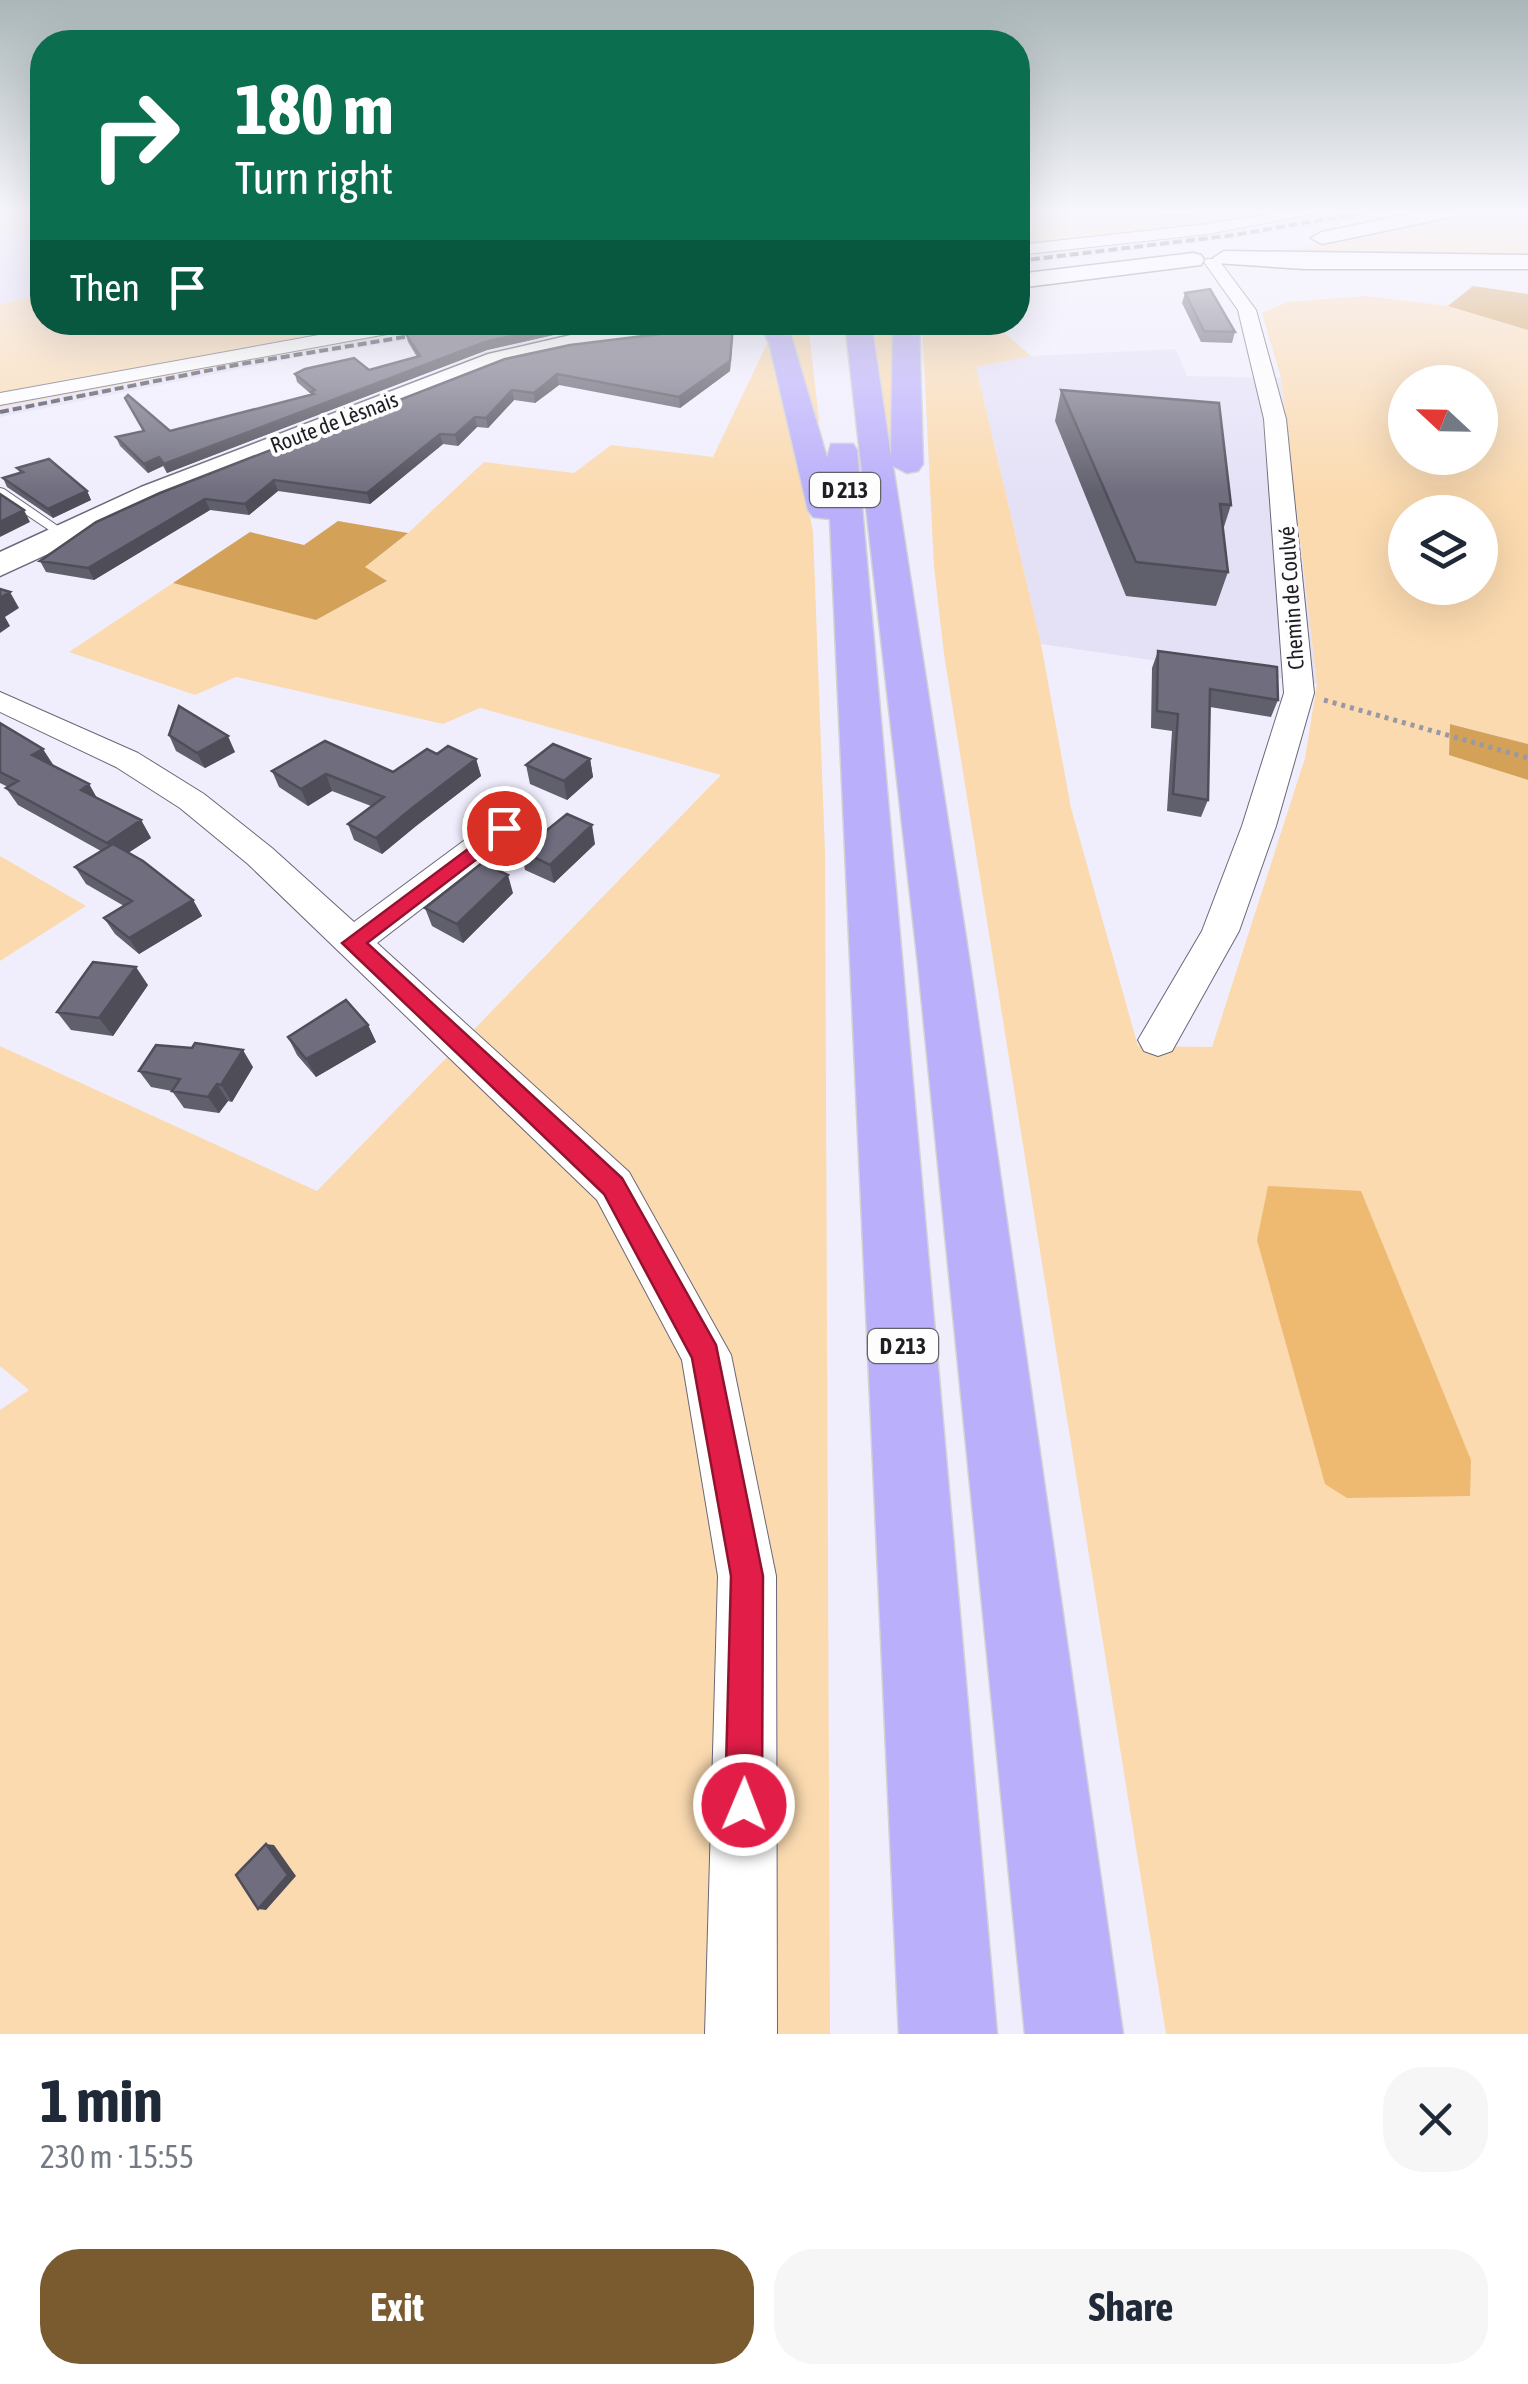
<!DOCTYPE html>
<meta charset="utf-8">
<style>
body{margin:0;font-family:"Asap Condensed",sans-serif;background:#f6f6f7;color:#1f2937;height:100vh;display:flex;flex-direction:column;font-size:38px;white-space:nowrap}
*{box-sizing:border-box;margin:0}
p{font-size:32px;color:#747a83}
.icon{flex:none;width:55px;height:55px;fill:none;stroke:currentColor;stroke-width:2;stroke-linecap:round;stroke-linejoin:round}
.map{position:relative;height:2034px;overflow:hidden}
.details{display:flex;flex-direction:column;background:#fff;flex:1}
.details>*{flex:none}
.guide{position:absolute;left:30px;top:30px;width:1000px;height:305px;border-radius:40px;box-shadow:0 10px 40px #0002;background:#0b6e4f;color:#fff;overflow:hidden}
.needle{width:65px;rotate:292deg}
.tools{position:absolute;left:1388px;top:365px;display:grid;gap:20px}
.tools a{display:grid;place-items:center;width:110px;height:110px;border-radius:50%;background:#fff;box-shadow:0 10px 40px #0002;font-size:50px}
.pin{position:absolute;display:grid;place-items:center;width:85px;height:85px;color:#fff;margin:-42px;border:5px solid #fff;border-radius:50%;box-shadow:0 2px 10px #0007}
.me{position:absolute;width:110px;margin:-55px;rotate:1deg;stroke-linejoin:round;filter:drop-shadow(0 0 8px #0008)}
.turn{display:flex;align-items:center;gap:35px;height:210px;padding:0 40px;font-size:45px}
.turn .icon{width:130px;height:130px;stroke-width:2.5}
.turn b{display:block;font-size:70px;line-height:85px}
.then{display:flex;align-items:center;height:95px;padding:0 40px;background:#0003;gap:20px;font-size:38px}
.round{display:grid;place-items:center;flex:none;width:105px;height:105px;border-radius:40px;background:#f6f6f7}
.summary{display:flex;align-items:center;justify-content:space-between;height:170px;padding:0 40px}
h1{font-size:60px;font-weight:700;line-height:75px}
.cta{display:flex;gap:20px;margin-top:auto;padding:20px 40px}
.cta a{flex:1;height:115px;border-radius:40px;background:#795b2f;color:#fff;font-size:40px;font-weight:700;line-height:115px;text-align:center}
.cta a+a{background:#f6f6f7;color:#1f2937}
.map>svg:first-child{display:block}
.built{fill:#e4e1f7}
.green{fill:#fbdaaf;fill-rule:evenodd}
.forest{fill:#d3a158}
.water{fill:#eeba71}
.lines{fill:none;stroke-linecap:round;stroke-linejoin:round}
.stream{stroke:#eeba71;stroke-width:4}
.lane-casing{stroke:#6a6878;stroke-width:2}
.street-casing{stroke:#6a6878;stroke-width:2}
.secondary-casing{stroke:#6a6878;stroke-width:3}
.highway-casing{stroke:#d2d2d3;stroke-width:3}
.path{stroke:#9a98a4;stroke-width:5;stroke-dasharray:4 5;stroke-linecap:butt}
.lane{fill:#fff;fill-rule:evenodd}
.street{fill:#fff;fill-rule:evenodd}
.secondary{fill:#fff;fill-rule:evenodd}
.highway{fill:#baaffa;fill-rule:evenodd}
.rail{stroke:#48474f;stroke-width:4;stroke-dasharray:9 4;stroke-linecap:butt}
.wall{fill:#605f6c}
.shaded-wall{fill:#4e4d58}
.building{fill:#706e7e;stroke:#4e4d58;stroke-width:2.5}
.route{fill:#e11d48;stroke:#92132f;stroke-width:2.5}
.labels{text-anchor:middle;stroke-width:8;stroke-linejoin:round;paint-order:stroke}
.far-street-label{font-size:22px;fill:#1f1e25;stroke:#fdfdfd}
.shield{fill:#fdfdfd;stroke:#626166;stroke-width:2.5}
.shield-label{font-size:22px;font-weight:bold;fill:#1f1e25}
</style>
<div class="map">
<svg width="1528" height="2034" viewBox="0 0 1528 2034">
<rect width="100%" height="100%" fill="#f0eefd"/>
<path class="built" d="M1357 210H1402L1271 234 1018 265V256L1183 238Z
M0 227 42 235V294L0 304Z
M455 323H520L300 357 0 417V407L90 387Z
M1176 349 1187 376 1281 378 1317 684 1041 644 976 367 1031 356Z"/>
<path class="green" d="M0 210H42V235L0 227Z
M1018 210H1357L1183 238 1018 256Z
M1478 210H1528V260L1306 259 1289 250 1358 239Z
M42 294V322L455 323 0 407V304Z
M1365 296 1448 306 1528 330V744L1451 724 1449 754 1528 780V2034H1166L944 654 934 567 922 323H993L1031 356 976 367 1041 644 1071 808 1138 1046 1212 1047 1305 758 1317 684 1281 378 1262 313 1288 302ZM1405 382H1480V458H1405ZM1405 512H1480V588H1405Z
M777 323H808L819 421 801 471 813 532 825 852 830 2034H0V1410L29 1390 0 1366V1046L317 1191 721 775 480 708 443 724 236 677 195 695 69 652 173 583 316 620 386 582 364 568 408 533 484 462 574 473 611 445 713 457Z
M873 323H898L891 451Z
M0 856 86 906 0 961Z"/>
<path class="forest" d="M1473 286 1528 294V330L1448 306Z
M338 521 408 533 365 567 387 581 316 620 173 583 250 532 304 545Z
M1450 724 1528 744V780L1449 755Z"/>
<path class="water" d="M1268 1186 1361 1191 1471 1460 1470 1496 1347 1498 1325 1484 1257 1240Z"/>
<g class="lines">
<path class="stream" d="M1143 219 1226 210"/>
<g class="lane-casing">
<path id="lane" d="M0 488 4 489 68 533 58 536 0 497Z"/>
</g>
<g class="street-casing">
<path id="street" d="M1301 210H1333L1208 234 1018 255V245L1208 224Z
M1206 259H1218L1256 310 1286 419 1314 693 1276 826 1239 931 1172 1051 1158 1056 1144 1051 1138 1040 1202 931 1242 826 1284 693 1264 419 1238 310 1204 262Z
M390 322H434L425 327 0 405V393Z
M0 692 138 753 204 794 272 848 354 922 492 820 504 817 516 820 521 828 516 836 377 943 629 1172 731 1355 776 1576 777 2034H705L718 1576 682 1360 597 1200 248 864 180 808 116 767 0 712Z"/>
</g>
<g class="secondary-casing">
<path id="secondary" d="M1429 210H1466L1456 216 1322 244 1311 238 1322 232Z
M1224 251 1528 255V269H1305L1216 263 1213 258Z
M1193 253 1201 255 1204 260 1201 265 1018 288V274Z
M676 322H755L743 330 571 351 506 366 163 501 0 576V552L141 487 488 354 571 335Z"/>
</g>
<g class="highway-casing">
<path id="highway" d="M759 322 788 325 827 458 831 444H853L857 450 997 2034H899L830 519 813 517 808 510 769 343Z
M845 322H871L891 457 893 322H919L923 464 918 471 907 473 893 466 970 964 1123 2034H1025L918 964Z"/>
</g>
<path class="path" d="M1324 700 1528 758"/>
<use href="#lane" class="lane"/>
<use href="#street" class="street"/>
<use href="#secondary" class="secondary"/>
<use href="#highway" class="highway"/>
<path class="rail" d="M1018 261 1234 235 1379 210
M0 412 241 364 495 322"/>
</g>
<path class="wall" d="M1185 293 1235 332 1232 343 1201 342 1182 303Z
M547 322H641L571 331 487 350 167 473 163 466 148 473 120 446 116 437 143 431 125 398 170 431 312 395 297 382 295 374 369 370 417 357 408 342 406 334 541 325Z
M733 335 730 371 680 408 559 385 535 403 514 400 488 428 477 427 458 446 443 444 370 504 278 491 249 515 210 510 94 580 46 572 40 561 505 359Z
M1061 390 1231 505 1223 530 1228 572 1216 606 1126 596 1055 421Z
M17 468 87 491 91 500 53 518 7 487 3 478 20 473Z
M1158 651 1278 700 1271 717 1210 707 1208 800 1201 817 1167 811 1172 731 1151 728 1152 668Z
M0 723 54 766 89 784 97 798 141 820 151 838 128 853 193 900 202 916 139 954 115 934 104 918 124 906 86 884 75 867 101 851 18 805 6 788 8 787 0 783Z
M169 735 235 752 205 768 176 751Z
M437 754 476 759 481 776 416 826 382 854 354 840 348 824 371 806 332 791 308 806 279 787 272 771 393 772Z
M590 759 593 777 567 800 530 784 526 765Z
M595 844 554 883 525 870 521 851Z
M513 893 463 943 432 926 425 908Z
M148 985 113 1036 71 1030 57 1012Z
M368 1025 376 1042 316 1077 297 1055 288 1037Z
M253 1067 232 1102 228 1101 219 1113 184 1108 172 1091 151 1087 139 1071Z"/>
<path class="shaded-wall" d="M576 322H641L571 331 487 350 167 473 164 464 485 342Z
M733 325 730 371 680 408 679 397Z
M557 374 559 385 535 403 534 393Z
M512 390 514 400 488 428 486 418Z
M475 417 477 427 458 446 455 435Z
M440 434 443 444 370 504 367 493Z
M159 457 163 466 148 473 144 464Z
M274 480 278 491 249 515 245 504Z
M87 491 91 500 53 518 48 509Z
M205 499 210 510 94 580 88 568Z
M24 510 30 522 0 537V522Z
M10 592 19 608 5 617 10 626 0 633V598Z
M228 736 235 752 205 768 197 753Z
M43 749 54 766 32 755Z
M476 759 481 776 416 826 382 854 376 838 411 809Z
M590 759 593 777 567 800 564 781Z
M326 774 332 791 308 806 301 789Z
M89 784 99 802 81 790Z
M141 820 151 838 117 860 107 843Z
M592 825 595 844 554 883 550 865Z
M508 875 513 893 463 943 457 924Z
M193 900 202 916 139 954 129 938Z
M136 967 148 985 113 1036 99 1018Z
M368 1025 376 1042 316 1077 306 1059Z
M243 1050 253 1067 232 1102 221 1085Z
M217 1084 228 1101 219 1113 208 1097Z
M266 1844 274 1845 296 1876 266 1910 258 1909Z"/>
<path class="building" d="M1210 289 1235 332 1204 331 1185 293Z
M492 322H533L541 325 547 322H576L485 342 164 464 159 457 144 464 116 437 144 431 125 398 128 395 170 431 314 394 311 392 315 390 295 374 305 369 354 358 369 370 420 356 406 334Z
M733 325 730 361 679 397 557 374 534 393 512 390 486 418 475 417 455 435 440 434 367 493 274 480 245 504 205 499 88 568 40 561 96 522 160 493 505 359 570 345Z
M1061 390 1219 403 1231 505 1220 504 1228 572 1136 562Z
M49 459 87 491 48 509 3 478 23 472 17 468Z
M0 494 24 510 0 522Z
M0 589 10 592 0 598Z
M1158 651 1277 667 1278 700 1210 689 1208 800 1173 794 1178 714 1157 711Z
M179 706 228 736 197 753 169 735Z
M0 723 43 749 32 755 89 784 81 790 141 820 107 843 6 788 18 781 0 772Z
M325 741 393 772 427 749 437 754 448 746 476 759 411 809 376 838 348 824 384 797 326 774 301 789 272 771Z
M553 744 590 759 564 781 526 765Z
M567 814 592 825 550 865 521 851Z
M113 844 143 861 193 900 129 938 104 918 132 901 75 867Z
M482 863 508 875 457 924 425 908Z
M93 962 136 967 99 1018 57 1012Z
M346 1000 368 1025 306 1059 288 1037Z
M195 1043 243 1050 221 1085 217 1084 208 1097 172 1091 180 1079 139 1071 156 1045 192 1048Z
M266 1844 288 1875 258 1909 236 1875Z"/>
<linearGradient id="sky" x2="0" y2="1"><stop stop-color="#aab6b8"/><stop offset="0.43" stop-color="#f8f7fe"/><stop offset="1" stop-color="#f8f7fe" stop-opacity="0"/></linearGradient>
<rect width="1528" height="494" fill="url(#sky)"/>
<path class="route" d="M504 822 511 824V833L367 943 622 1178 716 1345 763 1576 762 1805 757 1818 744 1823 731 1818 725 1805 731 1576 692 1358 604 1194 342 943Z"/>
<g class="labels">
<g class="far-street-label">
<text transform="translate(334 422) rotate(-21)" y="8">Route de Lèsnais</text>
<text transform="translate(1291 598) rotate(-94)" y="8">Chemin de Coulvé</text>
</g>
<g class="shield">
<rect x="810" y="473" width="70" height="34" rx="8"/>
<rect x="868" y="1329" width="70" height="34" rx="8"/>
</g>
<g class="shield-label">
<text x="845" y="498">D 213</text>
<text x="903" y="1354">D 213</text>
</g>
</g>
</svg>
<div class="tools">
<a><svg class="needle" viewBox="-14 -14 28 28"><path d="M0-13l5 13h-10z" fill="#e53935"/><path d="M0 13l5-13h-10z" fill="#747a83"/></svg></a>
<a><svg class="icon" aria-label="layers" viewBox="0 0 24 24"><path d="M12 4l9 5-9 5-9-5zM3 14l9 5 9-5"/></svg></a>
</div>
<div class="pin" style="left:504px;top:828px;background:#d93025"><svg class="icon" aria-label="arrive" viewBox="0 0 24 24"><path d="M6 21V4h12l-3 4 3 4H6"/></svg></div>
<svg class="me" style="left:744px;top:1805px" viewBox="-20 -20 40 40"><circle r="17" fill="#e11d48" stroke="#fff" stroke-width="3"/><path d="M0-11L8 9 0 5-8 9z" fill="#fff"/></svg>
<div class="guide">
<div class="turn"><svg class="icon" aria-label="right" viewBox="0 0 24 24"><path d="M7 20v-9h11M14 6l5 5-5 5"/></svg><div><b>180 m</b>Turn right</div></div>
<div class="then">Then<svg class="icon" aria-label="arrive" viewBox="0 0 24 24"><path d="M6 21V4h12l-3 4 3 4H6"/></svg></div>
</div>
</div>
<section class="details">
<div class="summary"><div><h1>1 min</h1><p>230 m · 15:55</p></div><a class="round"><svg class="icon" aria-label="close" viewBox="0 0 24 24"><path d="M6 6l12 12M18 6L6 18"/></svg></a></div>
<div class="cta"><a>Exit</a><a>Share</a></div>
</section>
